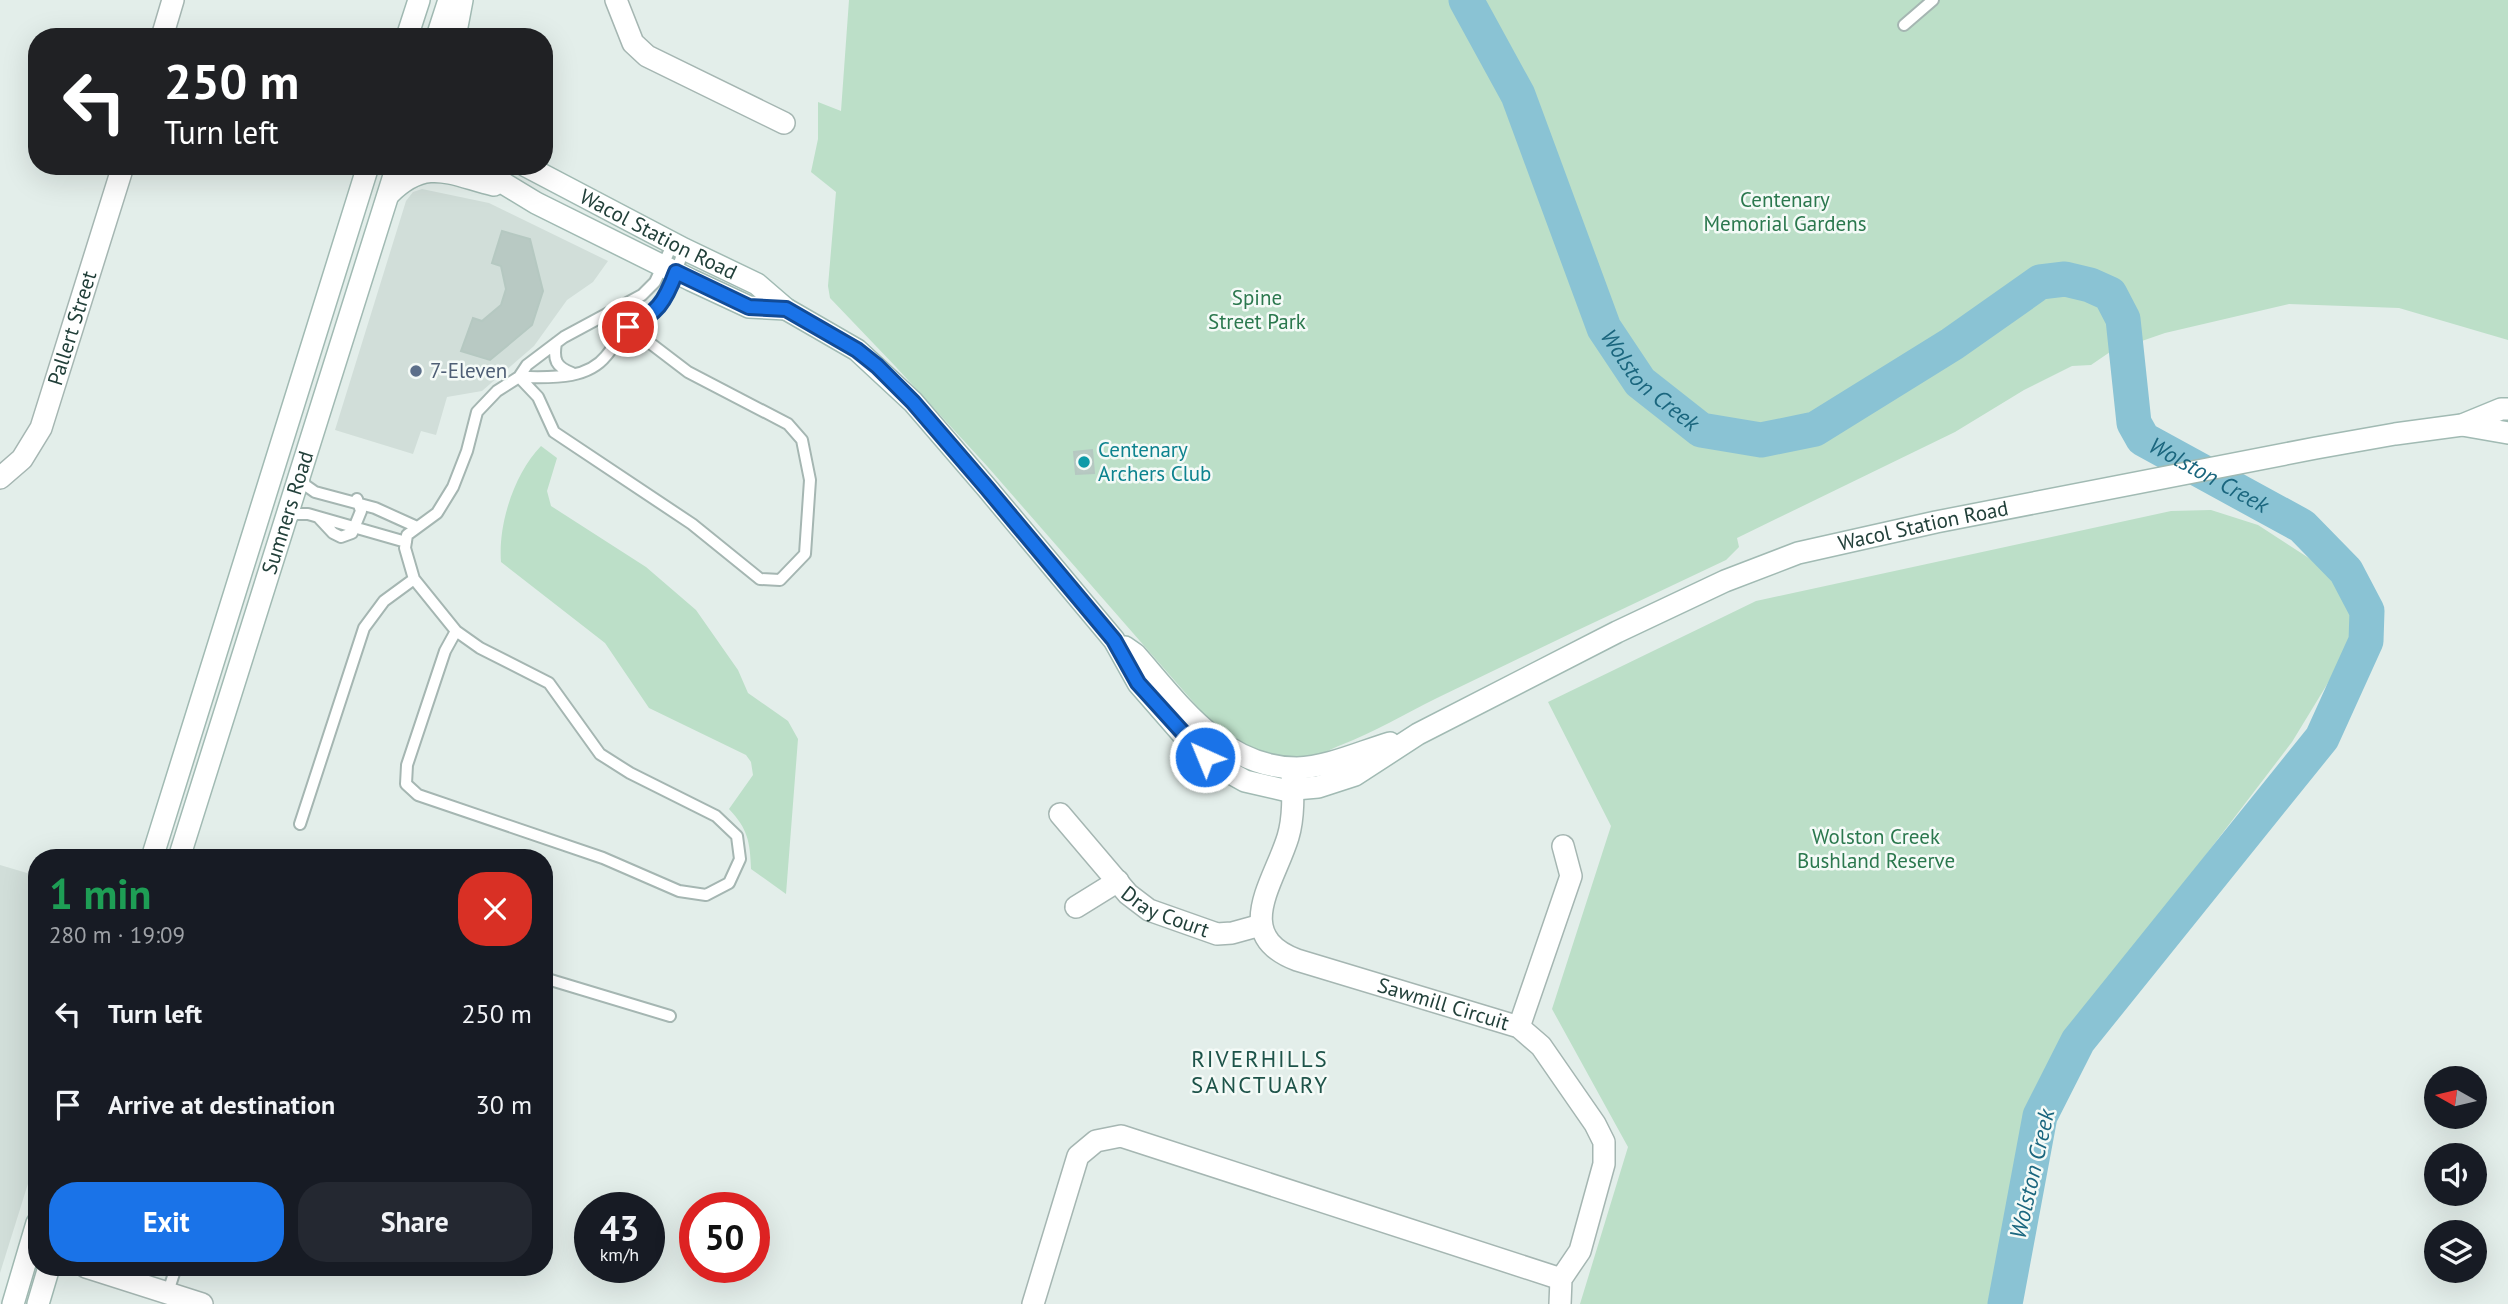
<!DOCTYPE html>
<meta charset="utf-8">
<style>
body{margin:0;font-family:"PT Sans",sans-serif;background:#242831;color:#f1f3f6;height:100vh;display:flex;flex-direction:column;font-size:26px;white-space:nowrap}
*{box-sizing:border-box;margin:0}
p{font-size:23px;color:#9ea1a6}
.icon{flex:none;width:38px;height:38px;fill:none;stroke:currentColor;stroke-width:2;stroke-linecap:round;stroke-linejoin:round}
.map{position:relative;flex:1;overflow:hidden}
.details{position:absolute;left:28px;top:849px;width:525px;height:427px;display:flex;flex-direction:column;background:#171b24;border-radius:28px;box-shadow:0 7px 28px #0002}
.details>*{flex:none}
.guide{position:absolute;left:28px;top:28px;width:525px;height:147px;border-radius:28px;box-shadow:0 7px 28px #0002;background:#202124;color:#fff;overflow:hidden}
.needle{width:46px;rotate:278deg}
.tools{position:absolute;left:2424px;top:1066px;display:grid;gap:14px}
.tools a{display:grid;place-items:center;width:63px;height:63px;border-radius:50%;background:#171b24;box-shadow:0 7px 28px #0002;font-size:35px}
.speed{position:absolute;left:574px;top:1192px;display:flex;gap:14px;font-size:35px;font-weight:700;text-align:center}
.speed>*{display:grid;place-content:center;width:91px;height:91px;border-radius:50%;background:#171b24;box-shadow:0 7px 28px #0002;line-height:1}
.speed small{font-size:18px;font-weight:400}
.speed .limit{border:10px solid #d22;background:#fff;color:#111}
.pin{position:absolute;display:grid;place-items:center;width:60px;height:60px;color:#fff;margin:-30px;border:4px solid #fff;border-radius:50%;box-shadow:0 2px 7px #0007}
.me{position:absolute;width:77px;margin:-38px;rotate:316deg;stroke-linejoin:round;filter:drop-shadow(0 0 5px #0008)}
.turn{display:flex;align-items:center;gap:24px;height:147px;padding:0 21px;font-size:32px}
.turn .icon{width:91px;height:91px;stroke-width:2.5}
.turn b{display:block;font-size:49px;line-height:60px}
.round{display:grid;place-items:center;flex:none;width:74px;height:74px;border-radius:28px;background:#242831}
.overview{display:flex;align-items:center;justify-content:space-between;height:119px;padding:0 21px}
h1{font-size:42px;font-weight:700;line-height:52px;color:#1e9e55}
.action{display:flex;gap:14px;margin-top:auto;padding:14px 21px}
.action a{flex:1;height:80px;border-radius:28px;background:#1a73e8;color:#fff;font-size:28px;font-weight:700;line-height:80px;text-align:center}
.action a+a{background:#242831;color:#f1f3f6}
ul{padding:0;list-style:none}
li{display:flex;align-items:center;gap:21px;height:91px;padding:0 21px}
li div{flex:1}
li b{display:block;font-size:26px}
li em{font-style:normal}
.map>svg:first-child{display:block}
.built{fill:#d1ded9}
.green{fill:#bcdfc8}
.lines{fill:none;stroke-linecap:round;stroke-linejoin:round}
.river{stroke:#8ac3d4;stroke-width:35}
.building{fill:#b8c9c3;stroke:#b5c8c1;stroke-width:2}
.lane-casing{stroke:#a5b6b2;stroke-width:14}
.street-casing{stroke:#a5b6b2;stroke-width:24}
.secondary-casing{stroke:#a1bab3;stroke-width:24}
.lane{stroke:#fff;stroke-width:10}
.street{stroke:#fff;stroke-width:21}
.secondary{stroke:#fff;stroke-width:21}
.route-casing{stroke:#114b97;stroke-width:18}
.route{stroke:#1a73e8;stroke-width:12}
.service-dot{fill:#5c6f8a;stroke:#f4faf7;stroke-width:2.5}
.culture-dot{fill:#0f9aa8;stroke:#f4faf7;stroke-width:2.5}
.labels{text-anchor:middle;stroke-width:5;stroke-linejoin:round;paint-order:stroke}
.park-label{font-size:21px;fill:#2b784e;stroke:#f4faf7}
.street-label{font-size:21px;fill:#22403a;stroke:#f4faf7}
.service-label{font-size:21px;fill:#4e5e75;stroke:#f4faf7;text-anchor:start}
.culture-label{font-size:21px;fill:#0d838f;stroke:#f4faf7;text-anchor:start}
.water-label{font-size:23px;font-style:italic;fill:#1a667e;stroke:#f4faf7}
.neighbourhood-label{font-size:23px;letter-spacing:2px;fill:#1d5349;stroke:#f4faf7}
</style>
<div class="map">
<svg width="2508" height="1304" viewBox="0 0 2508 1304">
<rect width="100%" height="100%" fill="#e3eeea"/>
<path class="built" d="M422 189 489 203 608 261 593 282 567 300 534 346 482 391 447 397 436 435 421 431 413 454 335 430 406 201 413 192Z
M0 865 37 876V1155L0 1273Z"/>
<path class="green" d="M849 0H2508V340L2399 308 2289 304 2165 333 2110 352 2091 365 2072 366 2024 390 1955 432 1737 538 1739 547 1726 560C1629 606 1533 651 1437 698 1405 714 1374 732 1341 745 1331 749 1321 755 1311 756 1271 763 1238 745 1209 720L987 466 896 367 830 298 828 286 836 192 811 172 818 139V102L841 111Z
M541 446 557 458 547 491 551 506 646 567 696 610 738 670 748 693 788 721 798 739 786 894 751 869C750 842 748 829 729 809L753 775 751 762 746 755 649 708 605 643 501 562C498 524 514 474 541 446Z
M2211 510 2258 525 2332 573 2351 607V645L2292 742 2063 1042 2026 1121 1991 1304H1580L1628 1147 1552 1009 1611 826 1548 702 1756 601 2171 511Z"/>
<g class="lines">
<path class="river" id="s1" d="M1466 0 1518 95 1604 328 1640 382 1701 430 1761 440 1815 429 1952 344 2040 282 2065 279 2090 285 2110 294 2123 319 2134 423 2143 439 2302 526 2346 571 2367 611 2366 641 2322 738 2078 1041 2040 1116 2005 1304"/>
</g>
<path class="building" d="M502 231 530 239 543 291 532 325 490 360 461 351 473 318 482 321 501 305 506 289 501 266 492 263Z
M1092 450 1094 473 1076 474 1074 452Z"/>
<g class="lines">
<g class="lane-casing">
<path id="lane" d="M1904 25 1933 0
M556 343C553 360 556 367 572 373
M519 377 538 397 554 432 692 524 760 579 780 580 805 554 810 480 802 440 788 424 688 372 650 343
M519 377C548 377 586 381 606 356 613 348 618 338 626 330 633 324 643 322 650 317 669 301 676 271 684 249
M302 474 305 485 315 492 375 508 417 527
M319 518 333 533 341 537 352 533 361 511 357 499
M288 519 296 514H308L406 542
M456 631 445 651 407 765 406 784 418 795 603 858 679 891 706 895 729 883 740 859 737 836 716 816 630 773 600 754 549 683 480 648 456 631 414 579 405 548 407 535 437 513 453 487 467 451 477 412 497 391 519 377 527 365 564 337 642 295 655 282 673 243
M300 824 364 628 384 601 414 579
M544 978 670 1016
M168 1292 176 1267"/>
</g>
<g class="street-casing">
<g id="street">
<path d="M616 0 633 43 647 56 784 123"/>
<path d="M162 37 173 0"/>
<path id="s2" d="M0 478 22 459 41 428 123 166"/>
<path id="s3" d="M1292 773C1293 794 1294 817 1288 837 1274 883 1231 935 1297 960L1519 1027 1541 1046 1595 1124 1604 1142V1164L1580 1251 1561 1279 1560 1304"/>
<path id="s4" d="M1060 814 1128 894 1149 910 1217 934 1232 933 1261 925"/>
<path d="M1076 907 1118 881"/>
<path d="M1519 1027 1571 876 1563 846"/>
<path d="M86 1267 202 1304"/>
<path d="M1033 1304 1078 1156 1096 1141 1121 1136 1561 1279"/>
</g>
</g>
<g class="secondary-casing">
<g id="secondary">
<path d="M407 37 419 0"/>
<path d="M437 37 449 0"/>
<path d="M455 37 462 0"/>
<path d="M475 166 536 203 691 280 749 307 786 309"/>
<path id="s5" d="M526 166 684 249 757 284 786 309 857 350 913 402 987 488 1114 640 1138 683 1186 738 1205 757 1227 771 1245 781 1284 790 1318 787 1355 775 1418 734 1617 632 1725 581 1798 553 1936 522 2316 448 2395 434 2462 425 2501 409H2508"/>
<path d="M389 194C426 157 449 174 494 185"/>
<path d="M2462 425 2508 433"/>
<path d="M1125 647 1135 654C1179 704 1223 768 1297 768 1328 767 1360 752 1390 743"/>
<path d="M152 858 368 166"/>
<path id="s6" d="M179 858 397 166"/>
<path d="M13 1304 37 1223"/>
<path d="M38 1304 49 1267"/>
</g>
</g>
<use href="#lane" class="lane"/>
<use href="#street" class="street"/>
<use href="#secondary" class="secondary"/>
</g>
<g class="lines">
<g class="route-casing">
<path id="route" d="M628 327C657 314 665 302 676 272L749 307 786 309 857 350 877 366 913 402 987 488 1114 640 1138 683 1205 757"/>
</g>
<use href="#route" class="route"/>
</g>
<circle class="service-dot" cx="416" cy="371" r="7"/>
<circle class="culture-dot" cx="1084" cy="462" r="7"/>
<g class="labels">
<g class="park-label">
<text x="1785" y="207">Centenary<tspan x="1785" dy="24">Memorial Gardens</tspan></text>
<text x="1257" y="305">Spine<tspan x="1257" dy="24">Street Park</tspan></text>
<text x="1876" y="844">Wolston Creek<tspan x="1876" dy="24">Bushland Reserve</tspan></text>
</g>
<g class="street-label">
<text dy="7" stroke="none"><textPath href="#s5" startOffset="149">Wacol Station Road</textPath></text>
<text dy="7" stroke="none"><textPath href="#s2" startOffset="170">Pallert Street</textPath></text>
<text dy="7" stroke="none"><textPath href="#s6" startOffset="362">Sumners Road</textPath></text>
<text dy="7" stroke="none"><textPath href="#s5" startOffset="1701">Wacol Station Road</textPath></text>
<text dy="7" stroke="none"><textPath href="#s4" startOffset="147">Dray Court</textPath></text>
<text dy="7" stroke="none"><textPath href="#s3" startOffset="362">Sawmill Circuit</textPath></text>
</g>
<g class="service-label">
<text x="430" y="378">7-Eleven</text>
</g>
<g class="culture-label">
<text x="1098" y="457">Centenary<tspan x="1098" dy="24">Archers Club</tspan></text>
</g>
<g class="water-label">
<text dy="8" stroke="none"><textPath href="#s1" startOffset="427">Wolston Creek</textPath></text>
<text dy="8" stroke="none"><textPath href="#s1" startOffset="1183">Wolston Creek</textPath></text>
<text transform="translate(2032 1174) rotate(-77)" y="8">Wolston Creek</text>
</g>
<g class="neighbourhood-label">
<text x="1260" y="1067">RIVERHILLS<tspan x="1260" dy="26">SANCTUARY</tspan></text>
</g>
</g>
</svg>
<div class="tools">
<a><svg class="needle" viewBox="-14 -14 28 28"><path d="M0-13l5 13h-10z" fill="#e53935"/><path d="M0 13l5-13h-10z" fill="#9ea1a6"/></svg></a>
<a><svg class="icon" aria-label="sound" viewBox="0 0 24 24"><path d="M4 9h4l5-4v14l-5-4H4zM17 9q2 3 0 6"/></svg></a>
<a><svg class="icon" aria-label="layers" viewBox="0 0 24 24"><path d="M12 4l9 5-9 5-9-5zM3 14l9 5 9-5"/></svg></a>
</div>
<div class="speed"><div>43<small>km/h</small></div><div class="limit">50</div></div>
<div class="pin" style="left:628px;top:327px;background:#d93025"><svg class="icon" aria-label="arrive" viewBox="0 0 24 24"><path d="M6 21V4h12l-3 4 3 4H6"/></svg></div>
<svg class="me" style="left:1205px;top:757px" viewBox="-20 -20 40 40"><circle r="17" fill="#1a73e8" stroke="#fff" stroke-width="3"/><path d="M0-11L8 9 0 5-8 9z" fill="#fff"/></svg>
<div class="guide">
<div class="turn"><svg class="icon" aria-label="left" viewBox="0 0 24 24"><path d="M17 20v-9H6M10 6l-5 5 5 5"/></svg><div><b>250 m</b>Turn left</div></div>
</div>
<section class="details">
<div class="overview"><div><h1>1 min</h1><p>280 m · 19:09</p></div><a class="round" style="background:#d93025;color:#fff"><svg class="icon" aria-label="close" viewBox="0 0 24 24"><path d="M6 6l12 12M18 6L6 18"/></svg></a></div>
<ul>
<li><svg class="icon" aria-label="left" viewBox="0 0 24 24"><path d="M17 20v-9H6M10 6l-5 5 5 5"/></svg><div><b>Turn left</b></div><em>250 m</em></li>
<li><svg class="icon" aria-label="arrive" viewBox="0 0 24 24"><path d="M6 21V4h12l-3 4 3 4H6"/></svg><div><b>Arrive at destination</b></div><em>30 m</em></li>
</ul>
<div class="action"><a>Exit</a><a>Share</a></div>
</section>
</div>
